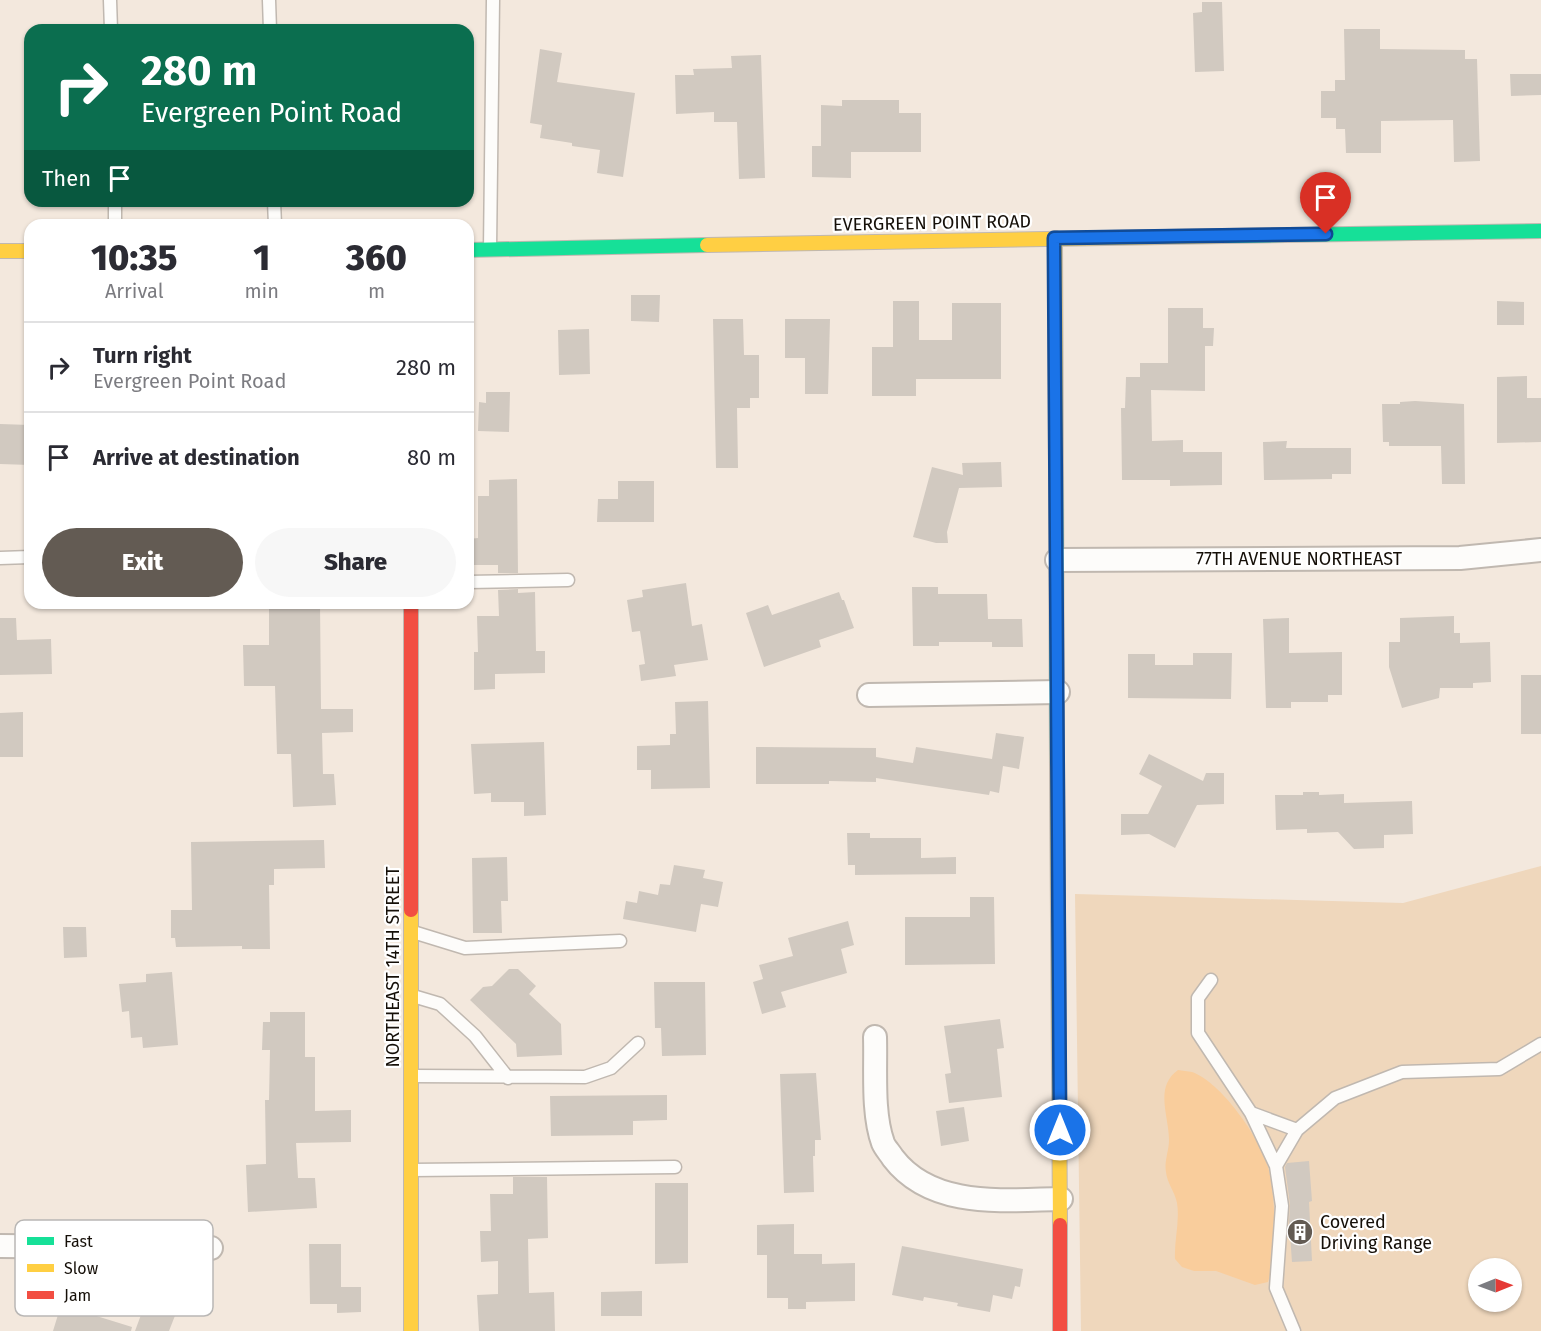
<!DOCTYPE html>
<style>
body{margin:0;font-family:"Fira Sans",sans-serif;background:#f7f7f7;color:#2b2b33;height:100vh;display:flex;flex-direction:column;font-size:22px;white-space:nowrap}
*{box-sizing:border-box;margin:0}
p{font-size:20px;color:#7c7c81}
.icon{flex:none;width:33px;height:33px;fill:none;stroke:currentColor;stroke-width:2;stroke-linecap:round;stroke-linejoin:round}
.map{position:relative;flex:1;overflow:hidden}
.sheet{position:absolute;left:24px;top:219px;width:450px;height:390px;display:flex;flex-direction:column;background:#fff;border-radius:18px;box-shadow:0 2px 4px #0004}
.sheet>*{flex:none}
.banner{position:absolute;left:24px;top:24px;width:450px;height:183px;border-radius:18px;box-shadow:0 2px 4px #0004;background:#0b6e4f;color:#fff;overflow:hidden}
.needle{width:39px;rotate:89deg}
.fabs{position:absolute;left:1468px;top:1258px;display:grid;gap:12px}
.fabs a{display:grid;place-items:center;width:54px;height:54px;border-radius:50%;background:#fff;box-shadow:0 2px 4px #0004;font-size:30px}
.pin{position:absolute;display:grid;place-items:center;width:51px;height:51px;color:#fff;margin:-62px -26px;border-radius:50% 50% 50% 0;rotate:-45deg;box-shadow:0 0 6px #0007}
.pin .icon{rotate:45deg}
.me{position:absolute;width:66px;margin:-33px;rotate:0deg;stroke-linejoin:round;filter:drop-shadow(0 0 4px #0008)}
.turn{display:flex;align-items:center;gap:21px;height:126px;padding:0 18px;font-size:27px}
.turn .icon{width:78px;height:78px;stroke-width:2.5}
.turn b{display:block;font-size:42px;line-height:51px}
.then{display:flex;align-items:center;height:57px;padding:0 18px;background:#0003;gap:12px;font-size:22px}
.eta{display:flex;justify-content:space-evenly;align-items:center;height:102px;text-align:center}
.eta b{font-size:36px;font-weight:800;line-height:42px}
.cta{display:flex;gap:12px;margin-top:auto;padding:12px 18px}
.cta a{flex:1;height:69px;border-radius:36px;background:#635b53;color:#fff;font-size:24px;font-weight:800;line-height:69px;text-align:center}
.cta a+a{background:#f7f7f7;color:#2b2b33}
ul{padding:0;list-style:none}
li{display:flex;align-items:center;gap:18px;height:90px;padding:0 18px;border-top:2px solid #e1e1e2}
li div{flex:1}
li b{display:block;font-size:22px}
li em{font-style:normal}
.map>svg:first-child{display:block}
.green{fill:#efd7bc;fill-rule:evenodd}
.water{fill:#f9cd9c}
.building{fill:#d1c9c0}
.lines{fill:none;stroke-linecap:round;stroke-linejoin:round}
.lane-casing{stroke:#c0b8b0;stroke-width:15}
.street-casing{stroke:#c0b8b0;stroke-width:26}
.fast-casing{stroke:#c0b8b0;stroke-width:16}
.slow-casing{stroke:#c0b8b0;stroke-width:16}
.jam-casing{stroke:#c0b8b0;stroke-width:16}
.lane{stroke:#fdfcfa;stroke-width:12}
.street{stroke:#fdfcfa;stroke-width:22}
.fast{stroke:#16e098;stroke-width:14}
.slow{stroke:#ffcf43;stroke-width:14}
.jam{stroke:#f24e42;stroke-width:14}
.route-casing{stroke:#114b97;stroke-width:15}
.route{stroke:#1a73e8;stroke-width:10}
.labels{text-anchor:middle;stroke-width:4.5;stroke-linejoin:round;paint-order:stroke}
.street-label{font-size:18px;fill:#150f08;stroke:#fff}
.poi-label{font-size:18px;fill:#150f08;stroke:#fff;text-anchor:start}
.key{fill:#fff;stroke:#b9b7b5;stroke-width:1.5}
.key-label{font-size:16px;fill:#150f08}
</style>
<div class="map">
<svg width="1541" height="1331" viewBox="0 0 1541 1331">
<rect width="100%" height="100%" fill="#f3e8dd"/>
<path class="green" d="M1541 866V1331H1081L1075 894 1403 903ZM1479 1269H1512V1302H1479Z"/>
<path class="water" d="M1178 1070C1182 1071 1188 1071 1192 1072 1221 1082 1260 1138 1268 1167 1276 1194 1277 1257 1268 1282L1255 1285 1216 1271H1194L1182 1267 1175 1259C1174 1241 1180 1221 1177 1203 1175 1192 1167 1183 1166 1172 1164 1161 1169 1151 1169 1140 1169 1116 1154 1087 1178 1070Z"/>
<path class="building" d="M1202 2H1222L1224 71 1195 72 1193 13 1202 12Z
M1344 29H1380V49L1465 50V59H1477L1480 161 1454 162 1453 120 1381 121V153H1346L1345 129H1336V118H1321V91H1335V80H1345Z
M540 49 562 53 557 82 635 93 623 177 597 173 600 150 572 146V143L540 138 542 125 530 123Z
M761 55 765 178 739 179 737 122H714V112L676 114 675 75H694L693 69 732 68 731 56Z
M1510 74H1541V95L1511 96Z
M842 100H899V113H921V152H851V178L812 177V146H821V105L842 106Z
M631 295H660L659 322 631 321Z
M893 301H919V340H952V303H1001V379H916V396H872V347H893Z
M1497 301 1524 302V325H1497Z
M1168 308H1203V328H1214L1213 346H1205V391L1151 390 1152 441 1183 440V452H1222V485L1170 486V480H1122L1121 408H1125L1126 377H1140V363H1168Z
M713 319H743L744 355H759V398H750V408H737L738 468H716Z
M785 319H830L828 394H805V358H785Z
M589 329 590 374 559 375 558 330Z
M1527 376V398H1541V442L1497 443V377Z
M486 392H510L509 432 478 431 479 402 486 403Z
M1415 401 1464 404 1465 484H1442L1441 446H1389V442H1383L1382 404H1400V402Z
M0 424 30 425V465L0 464Z
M1287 441 1286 448H1351V474H1332V479L1264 480 1263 442Z
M1001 462 1002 487 959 488 947 532 948 543H936L913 537 932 467 963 475 962 463Z
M517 479 518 573H498V565H469V539L478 538V496H489V480Z
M618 481H654V522H597L598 499H618Z
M686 583 692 626 702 624 708 660 674 665 676 676 641 681 639 665 645 664 640 631 632 632 627 600 643 597 642 590Z
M912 587H938V594H987L988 619H1022L1023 647H992V642H939V646H913Z
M518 589V593L535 592 536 651H545V673L495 674V689L474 690V652H478L477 616H499L498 590Z
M839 592 842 600H844L854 628 819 640 821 647 764 667 746 613 768 605 772 615Z
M269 603H320L321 709H353V732L322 733 323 774H334L336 805 293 807 291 754H277L275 686H244L243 645H269Z
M1454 616V633H1460V643L1490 642 1491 682 1473 683V688H1440L1439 698 1402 708 1389 667V642H1400V618Z
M0 618H16L17 640 51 639 52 674 0 675Z
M1289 618V653L1342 652V695H1328V702H1291V708H1266L1263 619Z
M1193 653H1232L1231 699 1128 698V654H1155V665H1193Z
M1521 675H1541V734H1521Z
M708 701 710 788 651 789V770H637V746L670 745V734H676L675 702Z
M23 712V757H0V713Z
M996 733 1024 737 1019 769 1003 766 999 793 990 791 989 795 876 778V782L829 781V784H756V747L876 748V757L913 763 916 747 992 759Z
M544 742 546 815 524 816V802H491V793L474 794 471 744Z
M1149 754 1203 781 1206 773H1224V804L1197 805 1175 848 1149 834 1121 835V814H1148L1162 786 1139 774Z
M1303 792H1319V795L1344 794V803L1412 801 1413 834 1384 835V848L1354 849 1338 832 1307 833V829L1276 830 1275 795H1303Z
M847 833H870V838H921V858L956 857V874L855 875V865H848Z
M324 840 325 868 274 869V885H269L270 949H242V946L176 947 175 938H171V910H192L191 842Z
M507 857 508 901H501L502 933H473L472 858Z
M674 865 705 870 703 878 723 882 718 907 701 904 696 932 623 919 626 901 637 903 639 891 658 895 660 884 670 885Z
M970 897H994L995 964 905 965V917H970Z
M848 921 854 945 841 949 847 973 781 992 786 1007 762 1014 753 982 763 979 759 965 793 956 788 938Z
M63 927H86L87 957 64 958Z
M509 969H518L536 986 529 994 561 1024 562 1055 517 1057 516 1044 470 1000 483 987 492 986Z
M172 972 178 1045 143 1048 142 1037 131 1038 129 1011 122 1012 119 984 146 982V974Z
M654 982H705L706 1055 662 1056 661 1028H655Z
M270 1012H305V1057H315V1111L351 1110V1142L296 1143 298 1178H315L317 1208 248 1212 246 1165 266 1164 265 1100H269L270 1050H262L263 1022H270Z
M1000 1019 1004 1048 997 1049 1002 1097 949 1103 945 1074 951 1073 944 1026Z
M816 1073 821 1140H815V1156H813L814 1192 784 1193 780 1074Z
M667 1095V1120L633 1121V1135L551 1136 550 1096Z
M964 1107 969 1141 941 1146 936 1111Z
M1309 1161 1312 1201 1309 1202 1312 1261 1292 1262 1289 1221 1290 1205 1285 1167 1287 1163Z
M513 1177H547L548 1238 528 1239 529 1293 554 1292 555 1331H479L477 1295 498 1294V1261L481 1262 480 1231H491L490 1194H513Z
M655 1183H688V1263L655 1264Z
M794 1224V1254H822V1264L855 1263V1301L806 1302V1309H788V1298H767V1255H757V1225Z
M309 1244H341V1287H361V1312L337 1313V1304H310Z
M902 1246 1023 1269 1020 1287 1015 1286 1012 1299 993 1295 990 1312 957 1306 958 1303 924 1297 923 1301 892 1295Z
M642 1291V1316H601V1292Z
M148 1296 178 1308 169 1331H135Z
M61 1305 132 1327 131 1331H53Z"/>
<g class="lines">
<g class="lane-casing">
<path id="lane" d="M110 0 111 30
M269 0 270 30
M115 201V225
M274 201 275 225
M490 249 493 0
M0 558 30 557
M468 582 568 580
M413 932 465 948 620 941
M1211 980 1198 998V1033L1251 1113
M413 996 440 1004 475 1036 508 1078
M413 1076 585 1077 611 1068 638 1043
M1276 1166 1251 1113 1297 1130
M412 1170 675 1167
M1294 1331 1276 1288 1282 1206 1276 1166 1297 1130 1335 1098 1402 1072 1499 1069 1541 1044"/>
</g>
<g class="street-casing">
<path id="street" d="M1057 560 1460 558 1541 550
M869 695 1058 692
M875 1037C876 1069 872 1113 883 1143 885 1148 890 1153 893 1158 932 1209 1004 1200 1061 1199
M0 1246 211 1248"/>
</g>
<g class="fast-casing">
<path id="fast" d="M1224 236 1541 231
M468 250 707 245
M1056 468 1057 767"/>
</g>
<g class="slow-casing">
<path id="slow" d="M1055 238 1056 468
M707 245 1224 236
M0 251H30
M1057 767 1060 1225
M411 910V1331"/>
</g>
<g class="jam-casing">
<path id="jam" d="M411 603V910
M1060 1225V1331"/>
</g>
<use href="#lane" class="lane"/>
<use href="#street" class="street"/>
<use href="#fast" class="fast"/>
<use href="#slow" class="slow"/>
<use href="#jam" class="jam"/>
</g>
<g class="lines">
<g class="route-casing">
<path id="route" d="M1060 1130 1054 238 1326 234"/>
</g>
<use href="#route" class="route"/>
</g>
<defs>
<g id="building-disc" transform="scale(1.35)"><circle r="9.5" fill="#635b53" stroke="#fff"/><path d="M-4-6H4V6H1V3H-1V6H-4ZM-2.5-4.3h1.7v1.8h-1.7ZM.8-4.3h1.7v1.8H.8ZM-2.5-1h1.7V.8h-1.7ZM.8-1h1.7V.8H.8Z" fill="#fff"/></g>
</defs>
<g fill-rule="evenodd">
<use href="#building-disc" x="1300" y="1232"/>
</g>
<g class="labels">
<g class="street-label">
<text transform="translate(932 223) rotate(-1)" y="6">EVERGREEN POINT ROAD</text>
<text x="1299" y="565">77TH AVENUE NORTHEAST</text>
<text transform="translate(393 967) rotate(-90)" y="6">NORTHEAST 14TH STREET</text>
</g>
<g class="poi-label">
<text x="1320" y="1228">Covered<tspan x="1320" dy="21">Driving Range</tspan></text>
</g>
</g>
<rect x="15" y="1220" width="198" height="96" rx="9" class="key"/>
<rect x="27" y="1237" width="27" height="8" fill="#16e098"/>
<rect x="27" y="1264" width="27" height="8" fill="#ffcf43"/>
<rect x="27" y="1291" width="27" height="8" fill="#f24e42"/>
<g class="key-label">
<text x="64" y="1247">Fast</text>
<text x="64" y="1274">Slow</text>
<text x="64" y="1301">Jam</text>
</g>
</svg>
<div class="fabs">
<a><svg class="needle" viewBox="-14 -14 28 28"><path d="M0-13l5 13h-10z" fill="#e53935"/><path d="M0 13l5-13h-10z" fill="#7c7c81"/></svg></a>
</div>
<div class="pin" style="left:1326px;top:234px;background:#d93025"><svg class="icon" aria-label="arrive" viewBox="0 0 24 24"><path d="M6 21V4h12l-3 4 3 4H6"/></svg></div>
<svg class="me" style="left:1060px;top:1130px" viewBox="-20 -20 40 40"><circle r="17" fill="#1a73e8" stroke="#fff" stroke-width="3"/><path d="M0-11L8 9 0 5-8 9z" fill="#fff"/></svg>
<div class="banner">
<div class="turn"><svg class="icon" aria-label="right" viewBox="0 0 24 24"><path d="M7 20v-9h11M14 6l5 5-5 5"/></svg><div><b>280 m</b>Evergreen Point Road</div></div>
<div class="then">Then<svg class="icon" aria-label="arrive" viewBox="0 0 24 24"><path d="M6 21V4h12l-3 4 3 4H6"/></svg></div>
</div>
<section class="sheet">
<div class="eta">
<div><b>10:35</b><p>Arrival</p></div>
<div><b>1</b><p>min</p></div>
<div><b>360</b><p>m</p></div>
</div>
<ul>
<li><svg class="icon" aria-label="right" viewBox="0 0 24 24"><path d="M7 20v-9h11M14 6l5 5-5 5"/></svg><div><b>Turn right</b><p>Evergreen Point Road</p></div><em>280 m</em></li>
<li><svg class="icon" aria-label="arrive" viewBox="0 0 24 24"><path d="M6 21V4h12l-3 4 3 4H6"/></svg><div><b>Arrive at destination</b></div><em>80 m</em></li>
</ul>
<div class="cta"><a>Exit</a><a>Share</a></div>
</section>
</div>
